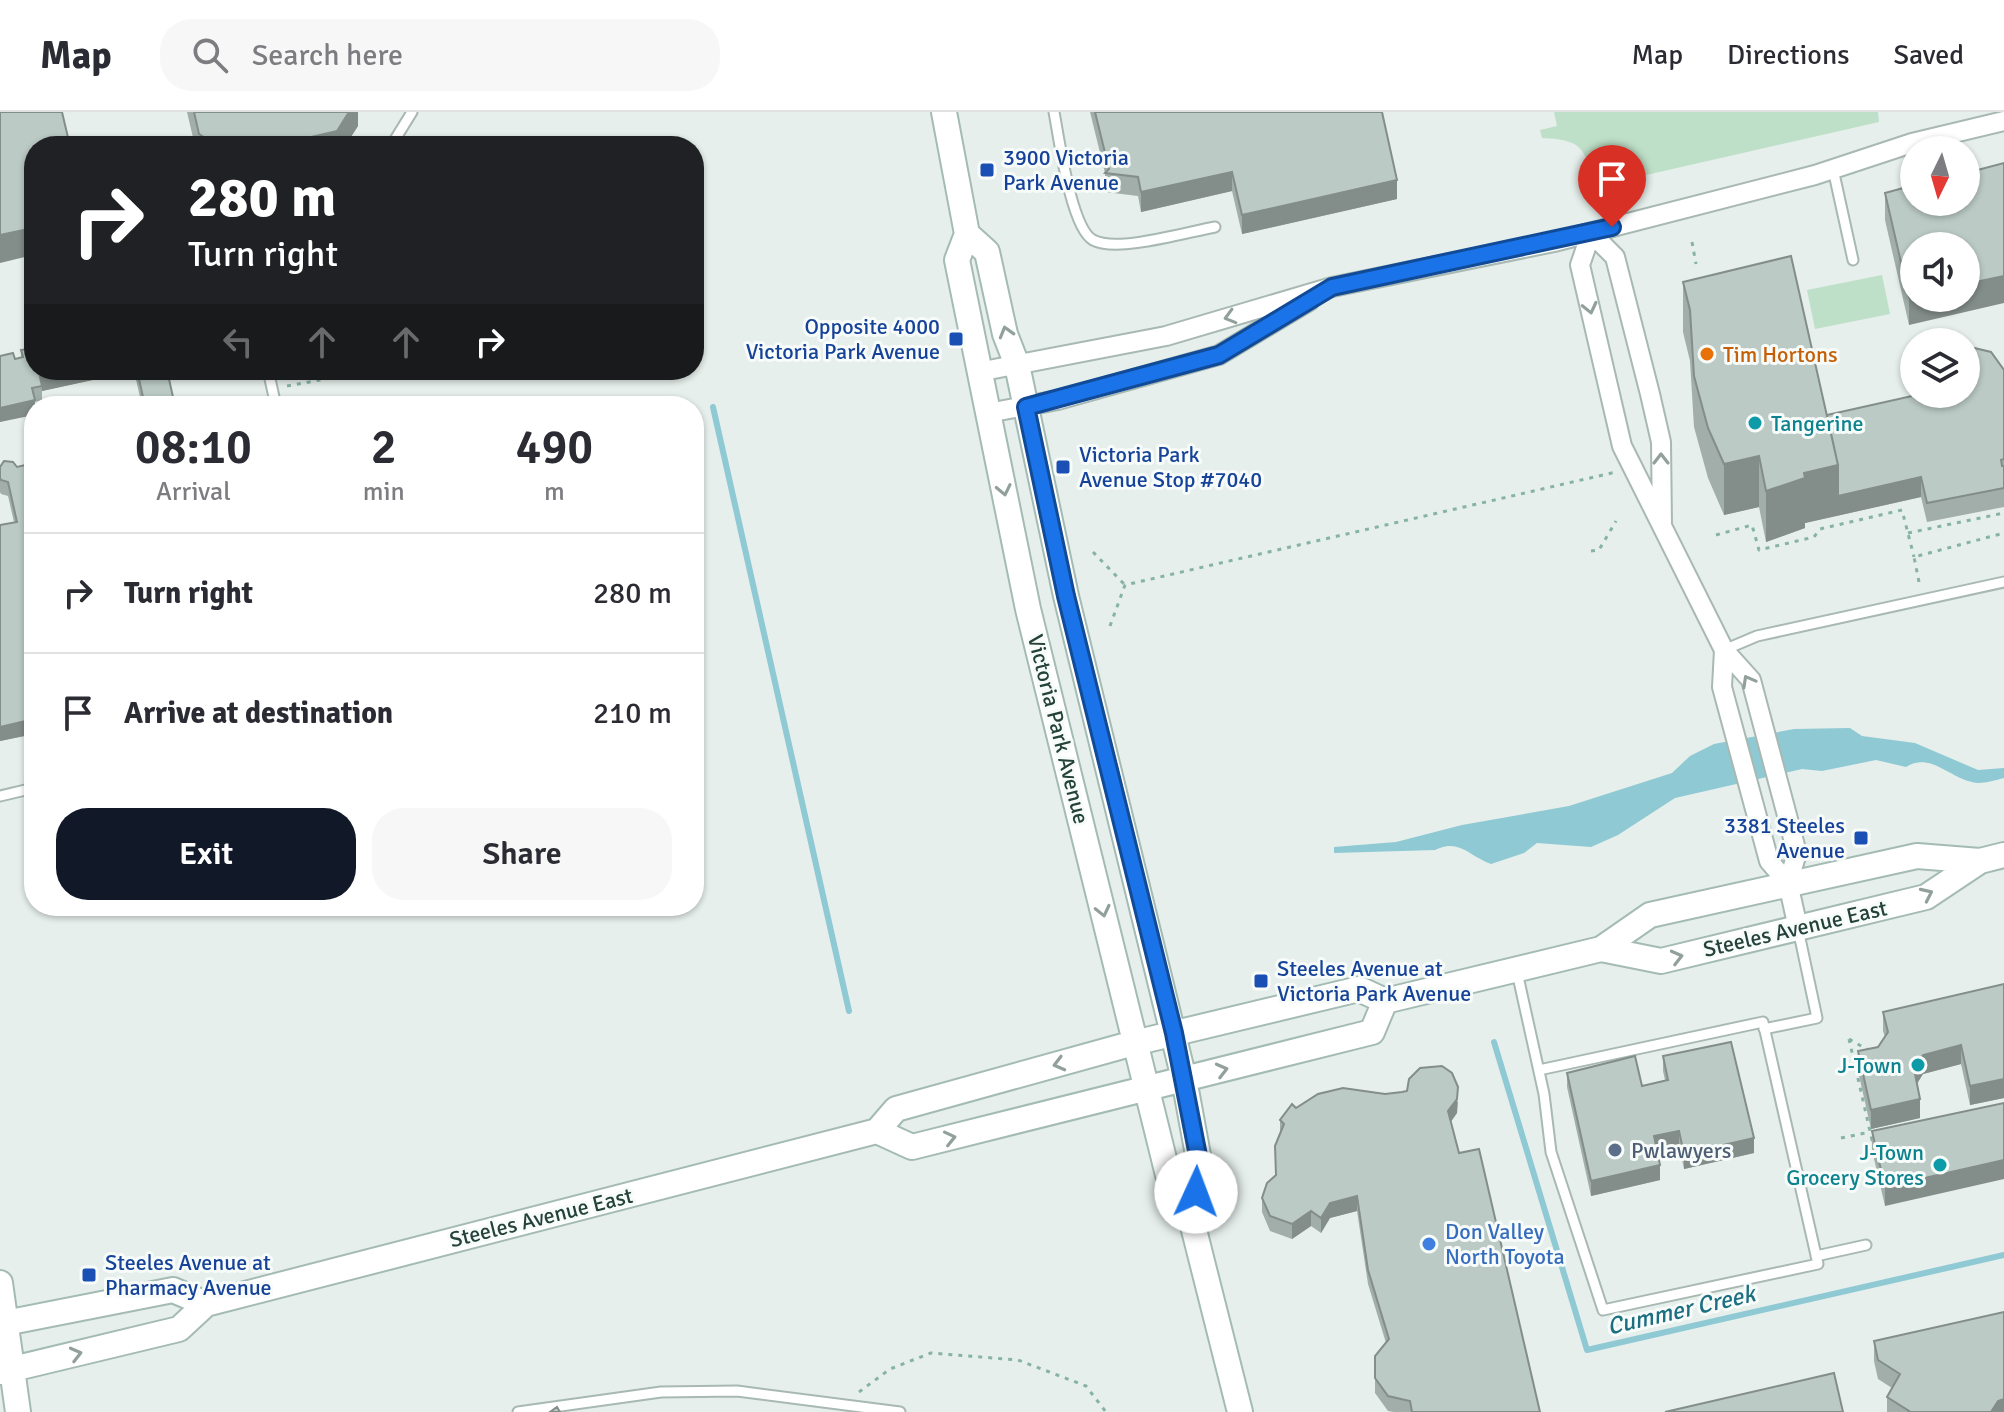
<!DOCTYPE html>
<style>
body{margin:0;font-family:Signika,sans-serif;background:#f7f7f7;color:#2b2b33;height:100vh;display:flex;flex-direction:column;font-size:30px;white-space:nowrap}
*{box-sizing:border-box;margin:0}
p{font-size:26px;color:#7c7c81}
.icon{flex:none;width:44px;height:44px;fill:none;stroke:currentColor;stroke-width:2;stroke-linecap:round;stroke-linejoin:round}
.map{position:relative;flex:1;overflow:hidden}
.details{position:absolute;left:24px;top:284px;width:680px;height:520px;display:flex;flex-direction:column;background:#fff;border-radius:32px;box-shadow:0 2px 6px #0004}
.details>*{flex:none}
.guide{position:absolute;left:24px;top:24px;width:680px;height:244px;border-radius:32px;box-shadow:0 2px 6px #0004;background:#202124;color:#fff;overflow:hidden}
.needle{width:52px;rotate:185deg}
.fabs{position:absolute;left:1900px;top:24px;display:grid;gap:16px}
.fabs a{display:grid;place-items:center;width:80px;height:80px;border-radius:50%;background:#fff;box-shadow:0 2px 6px #0004;font-size:40px}
.pin{position:absolute;display:grid;place-items:center;width:68px;height:68px;color:#fff;margin:-82px -34px;border-radius:50% 50% 50% 0;rotate:-45deg;box-shadow:0 0 8px #0007}
.pin .icon{rotate:45deg}
.me{position:absolute;width:88px;margin:-44px;rotate:2deg;stroke-linejoin:round;filter:drop-shadow(0 0 6px #0008)}
.turn{display:flex;align-items:center;gap:28px;height:168px;padding:0 32px;font-size:36px}
.turn .icon{width:104px;height:104px;stroke-width:2.5}
.turn b{display:block;font-size:56px;line-height:68px}
.lanes{display:flex;align-items:center;height:76px;padding:0 32px;background:#0003;justify-content:center;gap:40px;direction:ltr}
.lanes .off{opacity:.35}
.eta{display:flex;justify-content:space-evenly;align-items:center;height:136px;text-align:center}
.eta b{font-size:48px;font-weight:600;line-height:56px}
.cta{display:flex;gap:16px;margin-top:auto;padding:16px 32px}
.cta a{flex:1;height:92px;border-radius:32px;background:#111827;color:#fff;font-size:32px;font-weight:600;line-height:92px;text-align:center}
.cta a+a{background:#f7f7f7;color:#2b2b33}
ul{padding:0;list-style:none}
li{display:flex;align-items:center;gap:24px;height:120px;padding:0 32px;border-top:2px solid #e1e1e2}
li div{flex:1}
li b{display:block;font-size:30px}
li em{font-style:normal}
header{display:flex;align-items:center;gap:48px;box-sizing:border-box;height:112px;padding:0 40px;background:#fff;border-bottom:2px solid #e1e1e2}
header strong{font-size:38px}
nav{display:flex;gap:44px;margin-inline-start:auto;font-size:28px}
.search{width:560px;height:72px;background:#f7f7f7;display:flex;align-items:center;gap:20px;box-sizing:border-box;padding:0 28px;border-radius:32px;color:#7c7c81;font-size:30px}
.map>svg:first-child{display:block}
.green{fill:#bfe0c8}
.water{fill:#8ec9d4}
.lines{fill:none;stroke-linecap:round;stroke-linejoin:round}
.stream{stroke:#8ec9d4;stroke-width:6}
.lane-casing{stroke:#a8b8b2;stroke-width:13}
.street-casing{stroke:#a8b8b2;stroke-width:22}
.secondary-casing{stroke:#a4bbb3;stroke-width:28}
.path{stroke:#86b3a5;stroke-width:3;stroke-dasharray:4 6;stroke-linecap:butt}
.lane{stroke:#fff;stroke-width:9}
.street{stroke:#fff;stroke-width:18}
.secondary{stroke:#fff;stroke-width:24}
.wall{fill:#a1aea9}
.shaded-wall{fill:#838d89}
.building{fill:#bbcac4;stroke:#838d89;stroke-width:2}
.oneway{stroke:#92a09c}
.route-casing{stroke:#114b97;stroke-width:20}
.route{stroke:#1a73e8;stroke-width:14}
.transit-dot{fill:#1a4fb4;stroke:#f7fbf9;stroke-width:3}
.food-dot{fill:#e8710a;stroke:#f7fbf9;stroke-width:3}
.culture-dot{fill:#0f9aa8;stroke:#f7fbf9;stroke-width:3}
.service-dot{fill:#5c6f8a;stroke:#f7fbf9;stroke-width:3}
.shop-dot{fill:#3f7fe0;stroke:#f7fbf9;stroke-width:3}
.labels{text-anchor:middle;stroke-width:6;stroke-linejoin:round;paint-order:stroke}
.transit-label{font-size:22px;fill:#164399;stroke:#f7fbf9;text-anchor:start}
.food-label{font-size:22px;fill:#c56008;stroke:#f7fbf9;text-anchor:start}
.culture-label{font-size:22px;fill:#0d838f;stroke:#f7fbf9;text-anchor:end}
.street-label{font-size:22px;fill:#24423a;stroke:#f7fbf9}
.service-label{font-size:22px;fill:#4e5e75;stroke:#f7fbf9;text-anchor:start}
.shop-label{font-size:22px;fill:#366cbe;stroke:#f7fbf9;text-anchor:start}
.water-label{font-size:24px;font-style:italic;fill:#1c6f80;stroke:#f7fbf9}
</style>
<header>
<strong>Map</strong>
<div class="search"><svg class="icon" aria-label="search" viewBox="0 0 24 24"><circle cx="10" cy="10" r="6"/><path d="M15 15l6 6"/></svg>Search here</div>
<nav><a>Map</a><a>Directions</a><a>Saved</a></nav>
</header>
<div class="map">
<svg width="2004" height="1300" viewBox="0 0 2004 1300">
<rect width="100%" height="100%" fill="#e6efeb"/>
<path class="green" d="M1554 0H1878L1879 10 1598 74C1581 41 1590 28 1542 26L1540 18 1557 14Z
M1882 163 1890 202 1815 217 1807 178Z"/>
<path class="water" d="M1850 616 1862 624 1915 631 1978 658 2004 656V666C1996 668 1986 671 1978 671 1951 669 1932 639 1906 655L1876 648 1822 659 1802 657 1675 686 1618 723 1591 735 1537 731 1524 741 1491 752C1469 744 1459 726 1435 738L1334 741V735L1396 730 1462 713 1569 694 1672 661 1690 644 1714 632 1794 617Z"/>
<g class="lines">
<path class="stream" d="M713 295 849 899
M1494 930 1587 1238 2004 1143"/>
<g class="lane-casing">
<path id="lane" d="M1054 0C1059 26 1071 116 1093 128 1117 141 1187 120 1215 115
M391 34 412 0
M1833 57 1853 148
M268 258 276 294
M1724 538 1757 524 2004 470
M0 684 34 676
M1517 860 1544 982 1551 1040 1603 1198 1818 1152 1763 910 1539 958
M1764 917 1817 906 1798 817
M1816 1144 1866 1133
M518 1300 661 1280 737 1279 900 1300"/>
</g>
<g class="street-casing">
<path id="street" d="M978 260 1166 224 1332 175 1554 130 1815 63 1912 31 2004 9
M988 301 1058 288 1219 243 1309 189
M1662 414 1661 330 1650 282 1615 145 1591 121 1580 153 1622 334 1724 538 1751 568 1797 741 1788 771
M1724 538 1722 575 1769 749 1788 771 1798 816"/>
</g>
<g class="secondary-casing">
<path id="secondary" d="M944 0 967 122 957 148 1028 497 1168 1063 1191 1106 1240 1300
M967 122 987 140 1005 222 1017 253 1066 484 1184 967 1200 1054 1191 1106
M1601 837 1661 849 1926 785 1980 749
M877 1019 912 1035 1372 920 1385 889
M0 1171 18 1300
M0 1212 173 1178 206 1192
M0 1260 179 1217 206 1192 877 1019 896 997 1134 931 1359 877 1385 889 1601 837 1650 803 1917 744 1980 749 2004 743"/>
</g>
<path class="path" d="M1692 130 1696 152
M287 274 331 266
M1908 421 2004 401
M1716 423 1752 413 1759 438 1814 425 1820 417 1902 398 1914 445
M1591 439 1599 438 1616 409
M1093 440 1125 473
M1919 470 1914 445 2004 421
M1110 514 1125 473 1616 360
M1849 927 1872 1028 1876 1027
M1849 927 1870 939
M1841 1026 1870 1020
M859 1280 890 1257 931 1241 1018 1248 1086 1274 1106 1300"/>
<use href="#lane" class="lane"/>
<use href="#street" class="street"/>
<use href="#secondary" class="secondary"/>
</g>
<path class="wall" d="M187 0H358V14L345 34H195Z
M1090 0H1382L1397 87 1242 122 1232 79 1141 100 1138 84 1105 80V61Z
M1914 73 1909 213 1885 108V81Z
M1683 170 1827 303 1966 282 2004 258V395L1927 410 1921 385 1805 411V416L1766 430 1759 395 1724 403 1708 366 1694 315 1690 249 1683 220Z
M21 238 34 258H167L175 294H142L134 259 42 279V288L35 290V294L0 310 15 247 21 245Z
M0 355H17L34 622 0 629V413L14 410 8 384 1 382 0 380Z
M2004 872V986L1970 993 1961 952 1923 962 1917 972 1920 1006 1871 1017 1858 959V939L1878 935 1885 925 1883 919V900Z
M1663 944 1754 1041 1684 1057 1679 1033 1657 1038 1660 1068 1591 1084 1567 975V961L1642 974 1665 968 1663 959Z
M1385 982 1458 990 1457 1001 1450 1010 1459 1041 1540 1300H1394L1388 1299 1375 1281V1244L1386 1231 1368 1172 1357 1099 1330 1106 1321 1121 1311 1114 1292 1127 1270 1119 1262 1100V1086L1276 1064 1280 1022V1008L1296 996Z
M2004 991 1885 1094 1872 1038V1019Z
M1874 1229 2004 1300H1887V1285L1892 1276 1878 1267 1874 1249Z"/>
<path class="shaded-wall" d="M349 0H358V14L345 34H273Z
M1232 60V79L1141 100V80Z
M1397 68V87L1242 122V103Z
M34 113V141L33 143 0 151V123Z
M2004 164V191L1909 213V185L1914 184V186H1966V172Z
M71 258H134V259L42 279 40 265Z
M35 288 34 303 0 310V296Z
M1759 344V395L1724 403V352Z
M1838 353 1921 365V385L1805 411V416L1766 430V379L1804 361Z
M34 607V622L0 629V615Z
M1961 933V952L1923 962 1914 976V957L1923 943Z
M2004 967V986L1970 993V974Z
M1458 975 1457 1001 1448 1014V999Z
M1920 987V1006L1871 1017V998Z
M1679 1019V1033L1654 1039V1024Z
M1754 1026V1041L1684 1057V1042Z
M2004 1048V1067L1885 1094V1075Z
M1660 1053V1068L1591 1084V1069Z
M1357 1084V1099L1330 1106 1321 1121V1106L1330 1091Z
M1311 1099V1114L1292 1127V1112Z
M2004 1287V1300H1991L1998 1289Z"/>
<path class="building" d="M0 0H62L70 34H34V113L33 116 0 123Z
M194 0H349L337 19 273 34H218L199 22Z
M1095 0H1382L1397 68 1242 103 1232 60 1141 80 1138 65 1105 61 1109 57Z
M2004 51V164L1966 172V134H1914V184L1909 185 1885 81 1914 73V90H1966V61Z
M1791 144 1838 353 1804 361 1805 366 1766 379 1759 344 1724 352 1708 316 1694 264 1690 198 1683 170Z
M1966 234 1991 240 2004 258V347L2001 348 2002 354H2004V376L1927 391 1921 365 1838 384V353L1827 303 1921 282H1966Z
M34 236V258H71L40 265 42 274 32 276 35 288 0 296V244L13 241 15 247 23 245 21 238Z
M137 258H167L175 294H145Z
M4 349 13 350 17 355 34 351V607L0 615V413L17 410 8 370 1 368 0 366V355Z
M2004 872V967L1970 974 1961 933 1923 943 1914 957 1920 987 1871 998 1858 939 1878 935 1888 920 1883 900Z
M1731 930 1754 1026 1684 1042 1679 1019 1654 1024 1660 1053 1591 1069 1567 961 1635 944 1642 974 1668 968 1663 944Z
M1442 954 1452 961 1458 975 1457 987 1448 999 1459 1041 1479 1037 1540 1300H1412L1410 1289 1388 1284 1375 1266V1244L1389 1227 1368 1158 1357 1084 1330 1091 1321 1106 1311 1099 1292 1112 1270 1104 1262 1086 1267 1071 1276 1063 1275 1034 1284 1012 1280 1008 1292 992 1296 996 1318 982 1343 976 1385 982 1402 980 1407 979 1409 967 1420 956Z
M2004 991V1048L1885 1075 1872 1019Z
M2004 1200V1287L1998 1289 1991 1300H1908L1909 1299 1887 1285 1900 1262 1878 1248 1874 1229Z
M1834 1261 1843 1300H1665Z
M557 1295 560 1300H550Z"/>
<defs><path id="oneway-chevron" d="M-2-3.5L2.5 0L-2 3.5" fill="none" stroke-width="1.6" stroke-linecap="round" stroke-linejoin="round" transform="scale(2)"/></defs>
<g class="oneway">
<use href="#oneway-chevron" transform="translate(1590 196) rotate(77)"/>
<use href="#oneway-chevron" transform="translate(1230 205) rotate(164)"/>
<use href="#oneway-chevron" transform="translate(1006 220) rotate(-106)"/>
<use href="#oneway-chevron" transform="translate(1661 347) rotate(-90)"/>
<use href="#oneway-chevron" transform="translate(1004 378) rotate(78)"/>
<use href="#oneway-chevron" transform="translate(1748 569) rotate(-119)"/>
<use href="#oneway-chevron" transform="translate(1927 782) rotate(-25)"/>
<use href="#oneway-chevron" transform="translate(1103 799) rotate(77)"/>
<use href="#oneway-chevron" transform="translate(1677 845) rotate(-14)"/>
<use href="#oneway-chevron" transform="translate(1059 952) rotate(165)"/>
<use href="#oneway-chevron" transform="translate(1222 958) rotate(-14)"/>
<use href="#oneway-chevron" transform="translate(950 1026) rotate(-13)"/>
<use href="#oneway-chevron" transform="translate(76 1242) rotate(-14)"/>
</g>
<g class="lines">
<g class="route-casing">
<path id="route" d="M1196 1080 1200 1054 1174 921 1066 484 1026 295 1219 243 1332 175 1612 115"/>
</g>
<use href="#route" class="route"/>
</g>
<g class="transit-dot">
<rect x="979" y="50" width="16" height="16" rx="4"/>
<rect x="948" y="219" width="16" height="16" rx="4"/>
<rect x="1055" y="347" width="16" height="16" rx="4"/>
<rect x="1853" y="718" width="16" height="16" rx="4"/>
<rect x="1253" y="861" width="16" height="16" rx="4"/>
<rect x="81" y="1155" width="16" height="16" rx="4"/>
</g>
<circle class="food-dot" cx="1707" cy="242" r="8"/>
<g class="culture-dot">
<circle cx="1755" cy="311" r="8"/>
<circle cx="1918" cy="953" r="8"/>
<circle cx="1940" cy="1053" r="8"/>
</g>
<circle class="service-dot" cx="1615" cy="1038" r="8"/>
<circle class="shop-dot" cx="1429" cy="1132" r="8"/>
<g class="labels">
<g class="transit-label">
<text x="1003" y="53">3900 Victoria<tspan x="1003" dy="25">Park Avenue</tspan></text>
<text x="940" y="222" text-anchor="end">Opposite 4000<tspan x="940" dy="25">Victoria Park Avenue</tspan></text>
<text x="1079" y="350">Victoria Park<tspan x="1079" dy="25">Avenue Stop #7040</tspan></text>
<text x="1845" y="721" text-anchor="end">3381 Steeles<tspan x="1845" dy="25">Avenue</tspan></text>
<text x="1277" y="864">Steeles Avenue at<tspan x="1277" dy="25">Victoria Park Avenue</tspan></text>
<text x="105" y="1158">Steeles Avenue at<tspan x="105" dy="25">Pharmacy Avenue</tspan></text>
</g>
<g class="food-label">
<text x="1723" y="250">Tim Hortons</text>
</g>
<g class="culture-label">
<text x="1771" y="319" text-anchor="start">Tangerine</text>
<text x="1902" y="961">J-Town</text>
<text x="1924" y="1048">J-Town<tspan x="1924" dy="25">Grocery Stores</tspan></text>
</g>
<g class="street-label">
<text transform="translate(1059 617) rotate(76)" y="8">Victoria Park Avenue</text>
<text transform="translate(1795 816) rotate(-13)" y="8">Steeles Avenue East</text>
<text transform="translate(541 1105) rotate(-14)" y="8">Steeles Avenue East</text>
</g>
<g class="service-label">
<text x="1631" y="1046">Pwlawyers</text>
</g>
<g class="shop-label">
<text x="1445" y="1127">Don Valley<tspan x="1445" dy="25">North Toyota</tspan></text>
</g>
<g class="water-label">
<text transform="translate(1681 1198) rotate(-13)" y="8">Cummer Creek</text>
</g>
</g>
</svg>
<div class="fabs">
<a><svg class="needle" viewBox="-14 -14 28 28"><path d="M0-13l5 13h-10z" fill="#e53935"/><path d="M0 13l5-13h-10z" fill="#7c7c81"/></svg></a>
<a><svg class="icon" aria-label="sound" viewBox="0 0 24 24"><path d="M4 9h4l5-4v14l-5-4H4zM17 9q2 3 0 6"/></svg></a>
<a><svg class="icon" aria-label="layers" viewBox="0 0 24 24"><path d="M12 4l9 5-9 5-9-5zM3 14l9 5 9-5"/></svg></a>
</div>
<div class="pin" style="left:1612px;top:115px;background:#d93025"><svg class="icon" aria-label="arrive" viewBox="0 0 24 24"><path d="M6 21V4h12l-3 4 3 4H6"/></svg></div>
<svg class="me" style="left:1196px;top:1080px" viewBox="-20 -20 40 40"><circle r="19" fill="#fff"/><path d="M0-13L10 11 0 6-10 11z" fill="#1a73e8"/></svg>
<div class="guide">
<div class="turn"><svg class="icon" aria-label="right" viewBox="0 0 24 24"><path d="M7 20v-9h11M14 6l5 5-5 5"/></svg><div><b>280 m</b>Turn right</div></div>
<div class="lanes"><svg class="icon off" aria-label="left" viewBox="0 0 24 24"><path d="M17 20v-9H6M10 6l-5 5 5 5"/></svg><svg class="icon off" aria-label="ahead" viewBox="0 0 24 24"><path d="M12 20V5M6 11l6-6 6 6"/></svg><svg class="icon off" aria-label="ahead" viewBox="0 0 24 24"><path d="M12 20V5M6 11l6-6 6 6"/></svg><svg class="icon" aria-label="right" viewBox="0 0 24 24"><path d="M7 20v-9h11M14 6l5 5-5 5"/></svg></div>
</div>
<section class="details">
<div class="eta">
<div><b>08:10</b><p>Arrival</p></div>
<div><b>2</b><p>min</p></div>
<div><b>490</b><p>m</p></div>
</div>
<ul>
<li><svg class="icon" aria-label="right" viewBox="0 0 24 24"><path d="M7 20v-9h11M14 6l5 5-5 5"/></svg><div><b>Turn right</b></div><em>280 m</em></li>
<li><svg class="icon" aria-label="arrive" viewBox="0 0 24 24"><path d="M6 21V4h12l-3 4 3 4H6"/></svg><div><b>Arrive at destination</b></div><em>210 m</em></li>
</ul>
<div class="cta"><a>Exit</a><a>Share</a></div>
</section>
</div>
